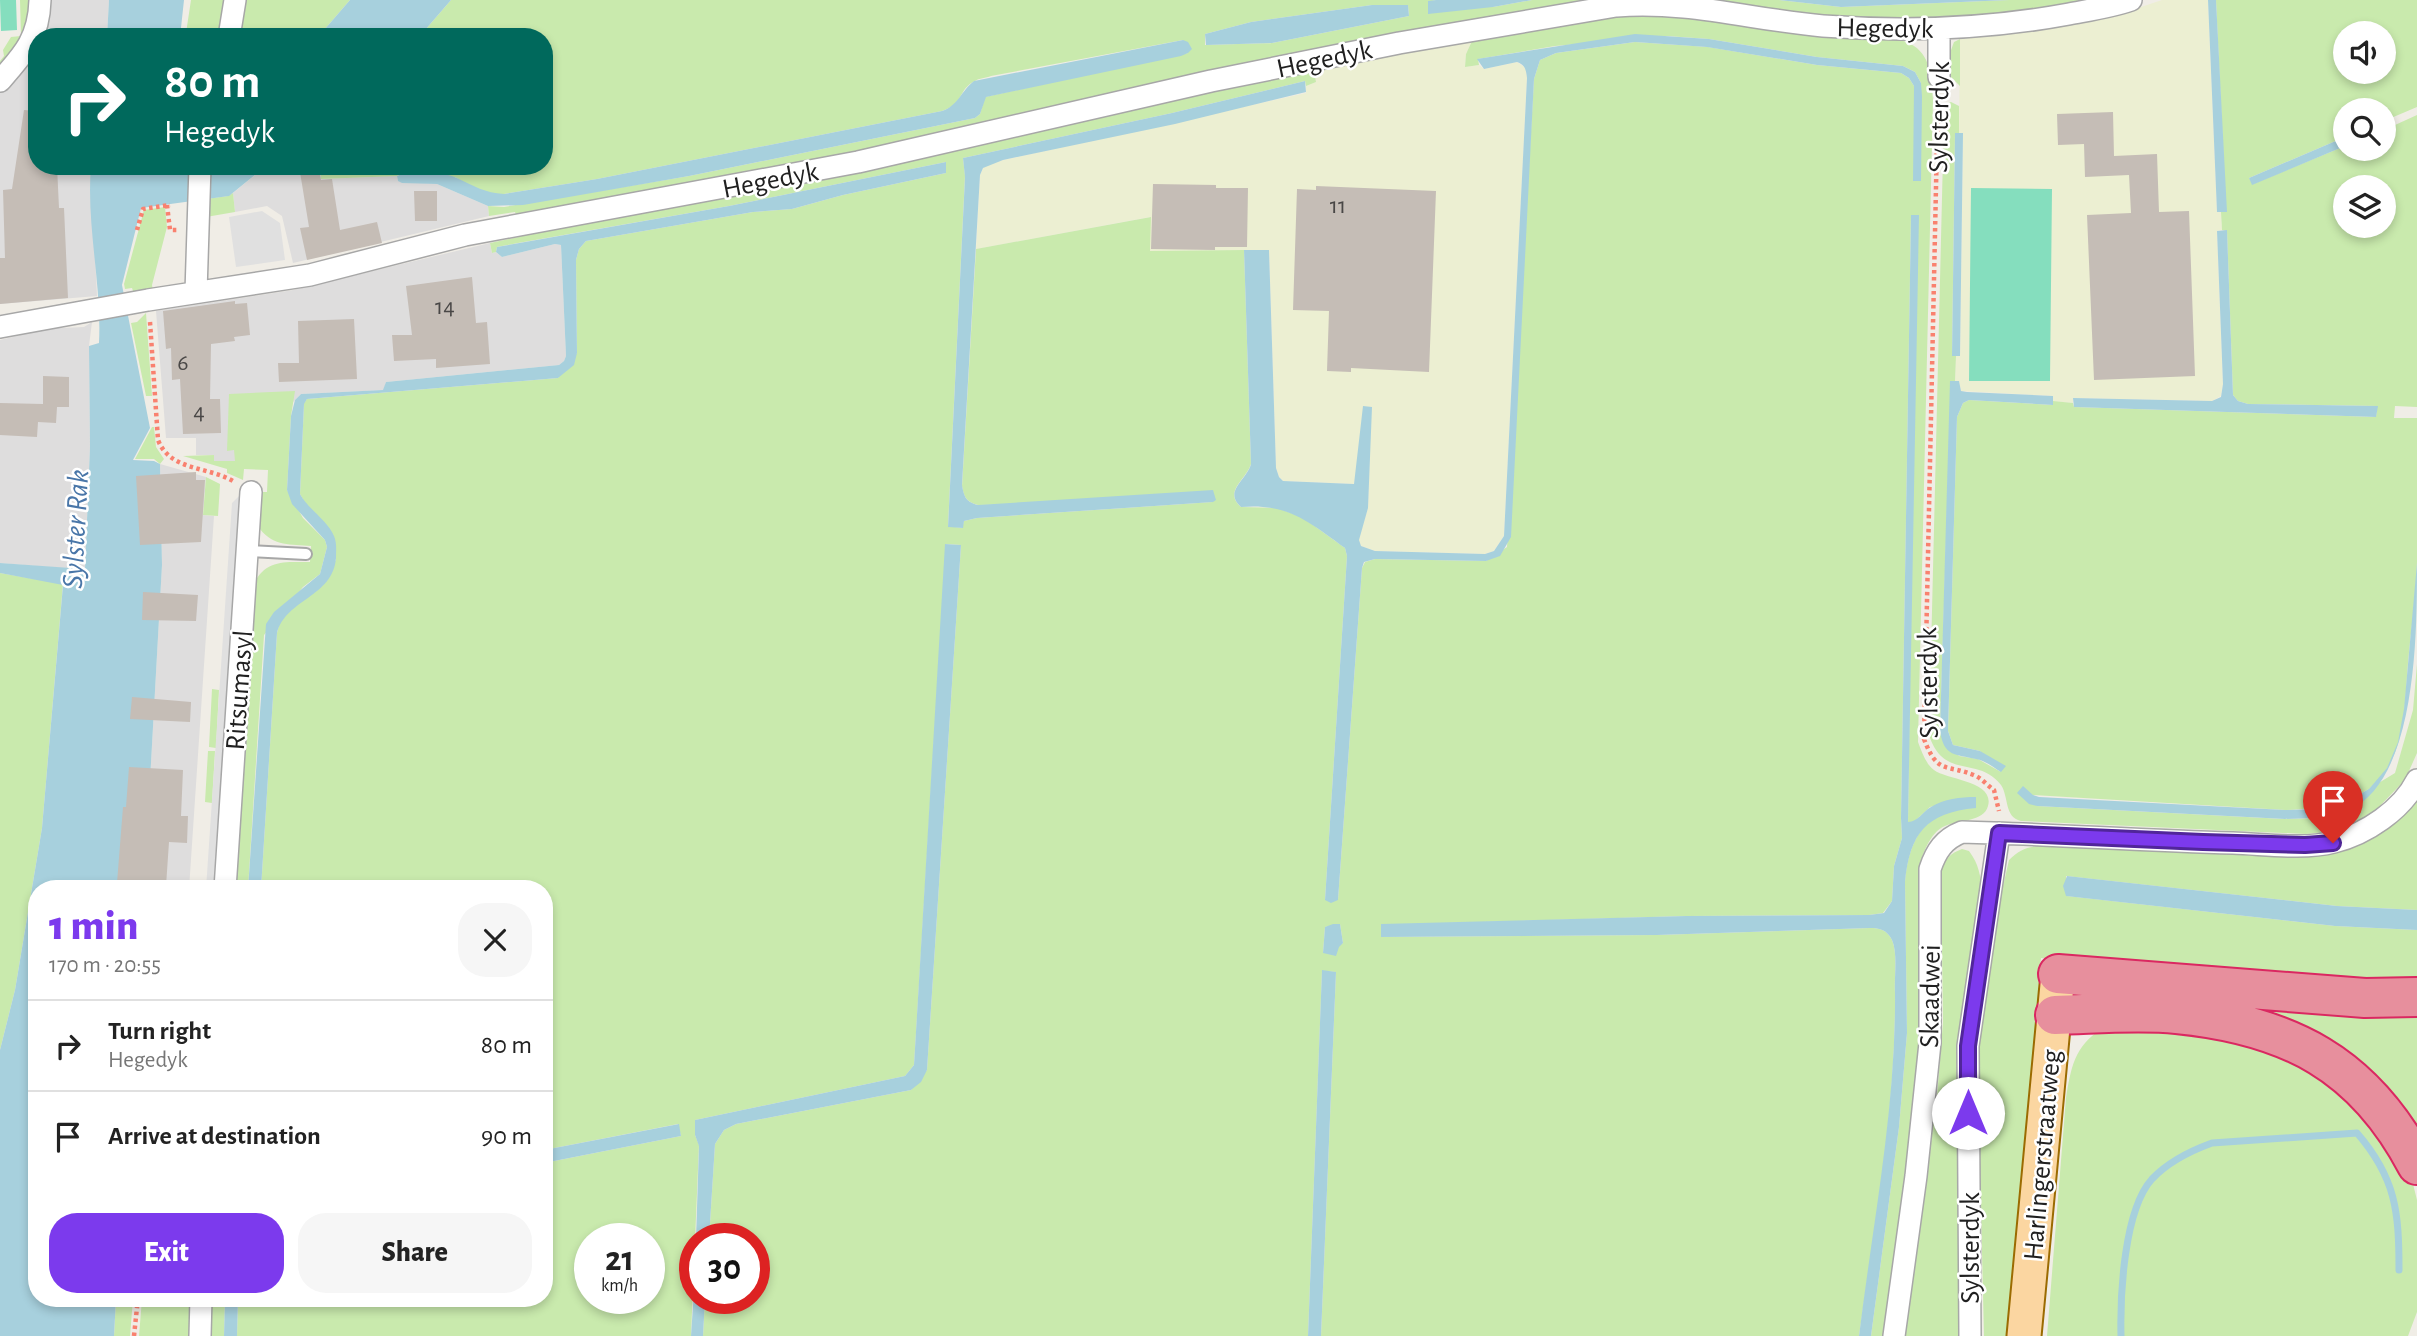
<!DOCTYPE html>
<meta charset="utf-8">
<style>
body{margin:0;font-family:"Alegreya Sans",sans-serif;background:#f6f6f6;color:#222;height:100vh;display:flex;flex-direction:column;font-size:26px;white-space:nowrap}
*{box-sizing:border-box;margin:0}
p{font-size:23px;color:#767676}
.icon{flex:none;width:38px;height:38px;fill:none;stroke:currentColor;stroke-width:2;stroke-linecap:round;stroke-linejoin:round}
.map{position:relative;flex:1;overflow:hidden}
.details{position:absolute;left:28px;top:880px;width:525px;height:427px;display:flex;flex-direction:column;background:#fff;border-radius:28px;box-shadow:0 4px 10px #0003}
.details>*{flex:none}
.top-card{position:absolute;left:28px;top:28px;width:525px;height:147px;border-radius:28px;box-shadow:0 4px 10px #0003;background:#00695c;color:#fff;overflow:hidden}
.fabs{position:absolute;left:2333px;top:21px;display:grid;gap:14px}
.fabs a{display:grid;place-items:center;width:63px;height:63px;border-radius:50%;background:#fff;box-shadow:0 4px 10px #0003;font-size:35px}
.speed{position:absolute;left:574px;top:1223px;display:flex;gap:14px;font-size:35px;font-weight:700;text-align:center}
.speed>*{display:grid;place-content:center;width:91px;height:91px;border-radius:50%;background:#fff;box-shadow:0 4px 10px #0003;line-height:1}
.speed small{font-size:18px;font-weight:400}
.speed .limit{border:10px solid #d22;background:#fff;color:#111}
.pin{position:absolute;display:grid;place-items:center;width:60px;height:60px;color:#fff;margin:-72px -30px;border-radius:50% 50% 50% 0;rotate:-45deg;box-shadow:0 0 7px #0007}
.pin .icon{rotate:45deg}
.me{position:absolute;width:77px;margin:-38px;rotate:0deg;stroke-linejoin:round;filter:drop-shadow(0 0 5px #0008)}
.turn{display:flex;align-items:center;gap:24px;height:147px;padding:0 21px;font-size:32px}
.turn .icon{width:91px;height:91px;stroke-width:2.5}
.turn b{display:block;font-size:49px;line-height:60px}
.round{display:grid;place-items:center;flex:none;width:74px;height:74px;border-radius:28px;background:#f6f6f6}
.overview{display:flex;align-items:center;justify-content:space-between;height:119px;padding:0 21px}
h1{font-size:42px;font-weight:800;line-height:52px;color:#7c3aed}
.primary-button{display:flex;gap:14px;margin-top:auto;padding:14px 21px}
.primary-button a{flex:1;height:80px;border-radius:28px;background:#7c3aed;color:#fff;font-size:28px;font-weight:800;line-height:80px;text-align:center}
.primary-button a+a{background:#f6f6f6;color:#222}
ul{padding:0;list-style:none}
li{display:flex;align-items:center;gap:21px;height:91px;padding:0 21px;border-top:2px solid #e0e0e0}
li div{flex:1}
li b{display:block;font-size:26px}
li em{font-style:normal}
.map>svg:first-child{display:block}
.residential{fill:#dedddd}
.farmland{fill:#ecefd2}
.grass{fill:#c9eaad;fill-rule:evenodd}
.pitch{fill:#85debe}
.parking{fill:#e0e0e0}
.water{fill:#a7d0dd}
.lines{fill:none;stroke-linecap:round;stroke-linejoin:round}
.stream{stroke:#a7d0dd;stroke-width:7}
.building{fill:#c5bdb6}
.lane-casing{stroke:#a7a7a7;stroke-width:14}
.street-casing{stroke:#a7a7a7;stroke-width:24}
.primary-casing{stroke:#9b6b01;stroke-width:37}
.highway-casing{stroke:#da2861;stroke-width:42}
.path{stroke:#f9816f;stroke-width:4.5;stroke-dasharray:3.5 3.5;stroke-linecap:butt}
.lane{stroke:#fff;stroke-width:10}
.street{stroke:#fff;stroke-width:21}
.primary{stroke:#fbd6a1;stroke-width:33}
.highway{stroke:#e78f9d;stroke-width:38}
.route-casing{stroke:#51269a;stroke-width:18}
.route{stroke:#7c3aed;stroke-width:12}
.labels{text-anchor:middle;stroke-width:5;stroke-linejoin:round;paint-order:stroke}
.number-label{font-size:24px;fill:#494746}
.street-label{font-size:28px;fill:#202020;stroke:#fff}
.water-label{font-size:30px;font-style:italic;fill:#4976a8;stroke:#fff}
</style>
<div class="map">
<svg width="2417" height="1336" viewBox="0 0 2417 1336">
<rect width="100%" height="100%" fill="#f0ede6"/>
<path class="residential" d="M47 0H109L107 37H42Z
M37 49V166H91L97 296 0 304V90Z
M266 166H319L322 179 397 176 398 181 437 184 488 206 489 216 293 263 282 216 267 206 235 212 233 193Z
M490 243 492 253 496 252 502 257 555 244 561 245 566 356 564 361 559 365 386 382 384 390 301 394 235 461H214L213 455H196V438H166L156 311 293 290Z
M92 322 89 346 90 447 85 570 0 563V340L59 326 62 328 84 327Z
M160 464 206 477 203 515 214 516 189 889H144L162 565Z"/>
<path class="farmland" d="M2162 0H2208L2217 212H2221L2222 230 2217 231 2223 384 2221 396 2212 401 2073 398V403L2053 401V396L1961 391 1959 381H1955L1956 356H1960L1963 134 1959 133 1960 39 2043 28 2132 10Z
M1472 41 1466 54 1465 67 1479 65 1484 69 1517 62 1526 68 1527 78 1504 536 1494 551 1485 554 1375 551 1361 546 1358 540 1368 508 1371 407 1354 484 1283 481 1279 477 1276 468 1269 250 1150 251V217L976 249 980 175 983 168 990 163 1306 93V86L1316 82 1314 70 1354 60Z"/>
<path class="grass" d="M20 0H33L31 26 0 73V61L4 56 3 50 11 37 21 36Z
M191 0H229L220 37H180L181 33H186Z
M242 0H350L318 37H236Z
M451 0H1436L1428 2 1493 7 1532 0H1593L1203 73 858 152 517 217 515 212 489 216 488 206 504 207 689 176 975 118 980 114 985 97 1188 53 1183 40 991 76C986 78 979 78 975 81 958 89 964 104 942 111L597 179 504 194H491L474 188 455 177 403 173 397 176 321 179 319 166H544V37H419ZM1372 5H1408L1409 16 1272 43 1205 45V34L1251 22Z
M1708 0H1779L1841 7 2009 0H2087C2000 17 1913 23 1825 17 1786 14 1747 6 1708 0Z
M2216 0H2417V107L2384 121V110H2345V137L2249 178 2253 184 2345 146V149H2384V130L2417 115V407L2395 406 2394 418H2417C2417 466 2417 515 2417 562 2416 596 2411 630 2408 663 2405 697 2406 737 2388 767 2366 805 2323 809 2285 810L2033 795 2037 806 2284 819 2321 818 2395 773 2413 710 2417 664V753L2405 780 2374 812 2357 823 2336 831 2306 834 2021 821C2004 817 2009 797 2001 785 1978 755 1944 781 1929 735L1944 115 1948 103 1951 102 1959 106V133L1955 134 1952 355 1956 356 1955 381H1951L1940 731 1959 756 1978 759 2001 772 1980 751 1953 745 1948 731 1957 417 1963 403 1969 400 2053 405V401L2073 403 2074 407 2376 417 2377 406 2248 404 2238 401 2233 395 2227 231 2222 230 2221 212H2226ZM2345 33H2384V72H2345ZM2345 187H2384V226H2345Z
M1634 13C1710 13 1785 32 1862 39 1878 40 1900 36 1914 46 1932 58 1931 80 1933 99L1918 742C1922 752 1925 763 1934 770 1947 780 1995 781 1988 806 1984 822 1958 820 1945 826 1930 832 1921 856 1919 871L1923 987 1918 1079 1884 1336H1871L1899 1127 1907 1033 1905 882C1907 855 1916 824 1943 813 1954 809 1965 809 1976 807L1975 797 1930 807 1915 821 1908 823 1912 511 1911 216 1901 818 1902 838 1894 866 1892 901 1883 913 1869 915 1686 916 1381 925V937L1657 935 1870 928C1880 928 1887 930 1892 940 1898 954 1894 977 1895 993 1896 1108 1875 1222 1859 1336H1321L1336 972 1322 971 1308 1336H703L705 1299 754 1298V1239H709L715 1144 724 1130 736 1124 911 1090 927 1070 961 545 946 544 914 1065 905 1076 695 1120V1135L699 1145 691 1336H237L238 1299 544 1298V1163L681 1136 678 1124 544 1150V889H261L277 633 280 621 336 560 300 494 304 403 307 399 558 378 577 353 576 260 579 249 586 241 753 212 792 209 843 195 946 173V162L729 206 518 243 497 247 496 252 492 253 490 243 519 237V232C787 196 1049 125 1314 70L1316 82 1306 86 1305 81 1172 113 963 158 965 176 948 526 962 528 964 521 977 518 1213 502 978 505C966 502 964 497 962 486L976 249 1151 217 1150 251 1244 250 1251 464C1246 480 1223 491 1241 507L1277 508 1302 517 1345 548 1347 556 1325 900H1338L1362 568 1365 562 1375 559 1486 561 1507 547 1534 79 1540 60 1556 53 1635 42 1708 47 1817 65 1901 73 1909 78 1914 86 1921 181V83L1915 72 1903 66 1817 57 1709 39 1667 36 1555 46 1478 59 1479 65 1465 67 1466 54 1472 41ZM1340 924 1343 943 1323 953 1325 927ZM590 1239H649V1298H590Z
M1960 39V86L1948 74 1947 61 1954 42Z
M233 193 235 212 206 217V199L228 196Z
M165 207 167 227 152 285 153 291 134 294 132 288 125 289 124 284 144 210Z
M146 313 152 396H146L131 323 137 322Z
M295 391 291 416 287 490 303 518 325 540 327 547 320 574 303 587 264 635 248 889H233L254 584C265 559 286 562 310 562L311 546C291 544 274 547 260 529L259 492H267L268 470 244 469 243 480 227 473V469L183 456 214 455V461H235L234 450 227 451 229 394Z
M152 427H154L156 447 164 459 160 464 154 459H135Z
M206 477 220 484 218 516 203 515Z
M0 573 63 584 42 828 15 990 0 1050Z
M212 689 219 690 216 748 209 747Z
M208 751H215L212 803 205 802Z
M2417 798V910L2337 906 2066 876 2067 896 2335 926 2417 930V987L2095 965 2041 958 2038 988 2040 989 2022 1165 2011 1336H1984L1978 1081 1980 1029 1998 896 2001 895 2009 860C2021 848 2032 845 2049 846L2050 844 2305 856C2351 853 2388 835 2417 798Z
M1962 849 1969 851C1979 864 1981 877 1982 893L1961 1336H1905L1937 1096 1943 1022 1941 872C1943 860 1951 853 1962 849Z
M2165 989 2417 1002V1148L2396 1113Z
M2102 1029 2242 1035 2344 1085 2412 1180 2417 1200V1312L2408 1336H2047L2066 1098C2071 1068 2074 1046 2102 1029Z
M116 1299H133L130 1336H114Z
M142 1299H190L189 1336H139Z
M210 1299H225L224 1336H211Z"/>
<path class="pitch" d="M0 0H16L17 30 1 31Z
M1971 188 2052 189 2050 381H1969Z"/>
<path class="parking" d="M262 211 280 223 285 260 236 267 229 217Z
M241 494 215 889H206L232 503Z"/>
<path class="water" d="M109 0H184L180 37H107Z
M350 0H451L419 37H318Z
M1436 0H1532L1493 7 1428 14V1Z
M1779 0H2009L1841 7Z
M2208 0H2216L2227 212H2217Z
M1372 5H1408L1409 16 1272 43 1206 45 1205 34 1251 22Z
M1635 34 1709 39 1817 57 1903 66 1915 72 1921 83 1922 96 1921 181H1913L1914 86 1909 78 1901 73 1817 65 1707 47 1635 42 1556 53 1540 60 1534 79 1511 537 1500 556 1486 561 1375 559 1364 562 1362 568 1338 900 1331 903 1325 900 1347 556 1345 548C1309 522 1288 503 1241 507 1223 491 1247 480 1251 464L1244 250H1269L1276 468 1279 477 1283 481 1354 484 1363 406 1372 407 1368 508 1359 540 1361 546 1375 551 1485 554 1494 551 1504 536 1527 78C1526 69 1525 65 1517 62L1484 69 1477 59Z
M1183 40 1188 42 1192 49 1188 53 1181 56 986 97 980 114 975 118 689 176 523 205 488 206 437 184 402 183 398 181 397 176C404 172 410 173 419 173 431 173 446 173 457 178 474 186 485 193 504 194L597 179 942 111C958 106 961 91 974 81Z
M1305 81 1306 92 1175 124 1003 160 983 168 980 175 962 485C964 497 966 502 978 505L1213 490 1216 500 1213 502 977 518 964 521 963 528 948 527 965 177 963 158 1172 113Z
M1955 133H1963L1960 356H1952Z
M2345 137V146L2252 185 2249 178Z
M946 162V173L843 195 792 209 753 212 586 241 579 249 576 260 577 353 574 365 558 378 307 399 304 404 300 494C308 509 327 520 334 536 337 543 336 551 336 558 333 597 286 599 277 633L261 889H248L266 624 274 612 320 574 327 547 325 540 292 504 287 490 291 416 295 400 301 394 383 390 386 382 559 365 564 361 566 356 561 245 555 244 502 257 496 252 497 247 729 206Z
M91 166H266L229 196 141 208 122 285 150 428 133 460 154 461 160 464 162 565 144 889H37V1298L116 1299 114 1336H0V1050L15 990 42 828 63 585 0 573V563L85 569 90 447 89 346 99 343C102 285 86 225 91 166Z
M1911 215H1919L1908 822C1918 822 1922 812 1931 807 1944 799 1960 797 1976 797V808C1926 813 1910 833 1905 882L1907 1033 1899 1127 1871 1336H1859C1873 1222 1896 1108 1895 993 1894 977 1898 954 1892 940 1887 930 1880 928 1870 928L1657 935 1381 937V924L1686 916 1869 915 1884 913 1892 901 1894 866 1902 838 1901 818Z
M2227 230 2233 395 2238 401 2248 404 2378 406 2376 417 2074 407 2073 398 2212 401 2221 397 2223 384 2217 231Z
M1950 381H1959L1961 391 1967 392 2053 396V405L1969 400 1963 403 1957 417 1948 731 1953 745 1980 751 2006 766 2001 772C1993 767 1986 761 1976 759 1955 754 1944 757 1940 731Z
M945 544 961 545 927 1070 921 1082 911 1090 736 1124 724 1130 715 1144 709 1239H696L699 1146 695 1135V1120L905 1076 914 1065Z
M2417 563C2417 635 2417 780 2348 811 2328 819 2306 818 2285 819L2037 806 2029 804 2017 793 2023 786 2033 795 2039 797 2285 810 2320 809 2346 802 2369 789 2387 768 2398 742 2404 709Z
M2067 876 2337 906 2417 910V930L2335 926 2066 896 2063 886Z
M1333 924H1340L1343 943 1339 947 1336 956 1323 953 1325 927Z
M1322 970 1336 972 1321 1336H1308Z
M679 1124 681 1136 544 1163V1150Z
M695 1275V1298L705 1299 703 1336H691Z
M225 1299H238L237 1336H224Z"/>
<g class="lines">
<path class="stream" d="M2121 1336C2120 1295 2124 1210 2152 1179 2169 1161 2190 1151 2212 1143L2357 1133C2396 1178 2399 1212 2399 1270"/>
</g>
<path class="building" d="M24 110 37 111V166H57L59 208H64L68 298 0 304V258H5L3 190 12 189Z
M2113 112 2114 156 2157 154 2159 212 2189 211 2195 376 2094 380 2087 215 2131 213 2129 175 2085 177 2084 144 2058 145 2057 114Z
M299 166H318L321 180 332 179 340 230 377 222 382 243 307 260 300 228 309 227Z
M1153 184 1216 185V188H1248L1247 247H1215V250L1151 249Z
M1316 186 1436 191 1429 372 1351 368V372L1327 371 1329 311 1293 310 1297 189 1316 190Z
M414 191H437V221H415Z
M472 277 476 323 487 322 490 364 436 368V359L394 361 392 335H412L406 286Z
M235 301V304L247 303 250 335 234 337 235 341 211 344 210 399H220L221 433 183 434 180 379 172 380 171 348 166 349 163 311Z
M354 319 357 379 279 382 278 363H299L298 321Z
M43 376 69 377V407H57L56 423 38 422 37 437 0 435V403L43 404Z
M196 472V480H205L201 542 140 545 136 476Z
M143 592 198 595 196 621 142 620Z
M132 697 191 702 190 722 130 719Z
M129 767 183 770 181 816H188L187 843 169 842 166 886 117 883 123 807H126Z"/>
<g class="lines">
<g class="lane-casing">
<path id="lane" d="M247 551 306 554"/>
</g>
<g class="street-casing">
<path id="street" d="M229 37 235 0
M1939 77V29
M0 81C24 54 39 38 40 0
M196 292 200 166
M0 327 148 300 310 275 465 235 858 162 1211 81 1399 43 1616 6C1686 0 1754 20 1823 26 1905 32 1988 29 2069 14 2090 10 2111 7 2131 0
M225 889 251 492
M200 1336 201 1298
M1894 1336 1916 1176 1930 1043V869C1936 851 1944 839 1962 832 2053 834 2143 841 2233 843 2265 844 2303 850 2334 842 2366 834 2402 810 2417 780
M1970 1336 1968 1046 1999 833"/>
</g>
<g class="primary-casing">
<path id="primary" d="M2024 1336 2058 974"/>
</g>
<g class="highway-casing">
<path id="highway" d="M2058 974 2365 998 2417 997
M2055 1015C2095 1014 2137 1010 2177 1014 2289 1025 2364 1064 2417 1165"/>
</g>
<path class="path" d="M1938 95 1924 739C1938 776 1946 763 1976 776 1982 779 1988 786 1994 790L1999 811
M167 205 170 230H179
M137 230 143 209 170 205
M150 322 158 440C170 471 207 466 233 481
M134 1336 138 1298"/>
<use href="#lane" class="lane"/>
<use href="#street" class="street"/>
<use href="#primary" class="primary"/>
<use href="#highway" class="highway"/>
</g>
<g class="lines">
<g class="route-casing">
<path id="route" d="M1968 1113V1046L1999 833 2203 842 2305 845 2333 843"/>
</g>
<use href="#route" class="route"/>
</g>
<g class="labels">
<g class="number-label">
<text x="1338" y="213">11</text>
<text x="445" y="314">14</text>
<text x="183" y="370">6</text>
<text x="199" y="419">4</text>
</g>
<g class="street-label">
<text transform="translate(1885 27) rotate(1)" y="10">Hegedyk</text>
<text transform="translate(1324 58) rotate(-12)" y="10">Hegedyk</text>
<text transform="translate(1938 117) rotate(-89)" y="10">Sylsterdyk</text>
<text transform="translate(770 179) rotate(-11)" y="10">Hegedyk</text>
<text transform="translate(1927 683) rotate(-91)" y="10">Sylsterdyk</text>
<text transform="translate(238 690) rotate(-86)" y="10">Ritsumasyl</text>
<text transform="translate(1929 996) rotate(-89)" y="10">Skaadwei</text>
<text transform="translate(2041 1155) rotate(-85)" y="10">Harlingerstraatweg</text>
<text transform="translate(1969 1248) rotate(-90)" y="10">Sylsterdyk</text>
</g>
<g class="water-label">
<text transform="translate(75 529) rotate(-87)" y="10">Sylster Rak</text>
</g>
</g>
</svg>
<div class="fabs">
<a><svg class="icon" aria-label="sound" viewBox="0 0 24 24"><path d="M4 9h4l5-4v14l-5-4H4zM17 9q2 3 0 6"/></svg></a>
<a><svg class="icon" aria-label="search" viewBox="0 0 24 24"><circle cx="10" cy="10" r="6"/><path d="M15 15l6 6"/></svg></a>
<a><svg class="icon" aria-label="layers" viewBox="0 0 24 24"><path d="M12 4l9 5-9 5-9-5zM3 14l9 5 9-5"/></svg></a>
</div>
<div class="speed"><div>21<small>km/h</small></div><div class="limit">30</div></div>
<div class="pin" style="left:2333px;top:843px;background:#d93025"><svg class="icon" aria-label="arrive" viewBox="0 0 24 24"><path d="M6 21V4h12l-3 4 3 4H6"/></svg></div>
<svg class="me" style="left:1968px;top:1113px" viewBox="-20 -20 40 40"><circle r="19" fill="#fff"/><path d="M0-13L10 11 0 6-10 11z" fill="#7c3aed"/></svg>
<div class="top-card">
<div class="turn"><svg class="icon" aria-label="right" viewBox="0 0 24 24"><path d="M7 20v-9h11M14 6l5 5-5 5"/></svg><div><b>80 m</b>Hegedyk</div></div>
</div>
<section class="details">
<div class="overview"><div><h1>1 min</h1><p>170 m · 20:55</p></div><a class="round"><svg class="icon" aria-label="close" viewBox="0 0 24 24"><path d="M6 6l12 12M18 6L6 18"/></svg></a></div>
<ul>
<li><svg class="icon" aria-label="right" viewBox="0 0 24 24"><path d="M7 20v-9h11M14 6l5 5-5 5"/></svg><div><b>Turn right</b><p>Hegedyk</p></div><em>80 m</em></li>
<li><svg class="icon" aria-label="arrive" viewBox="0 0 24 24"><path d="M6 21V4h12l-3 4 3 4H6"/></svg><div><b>Arrive at destination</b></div><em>90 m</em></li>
</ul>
<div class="primary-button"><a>Exit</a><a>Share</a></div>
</section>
</div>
